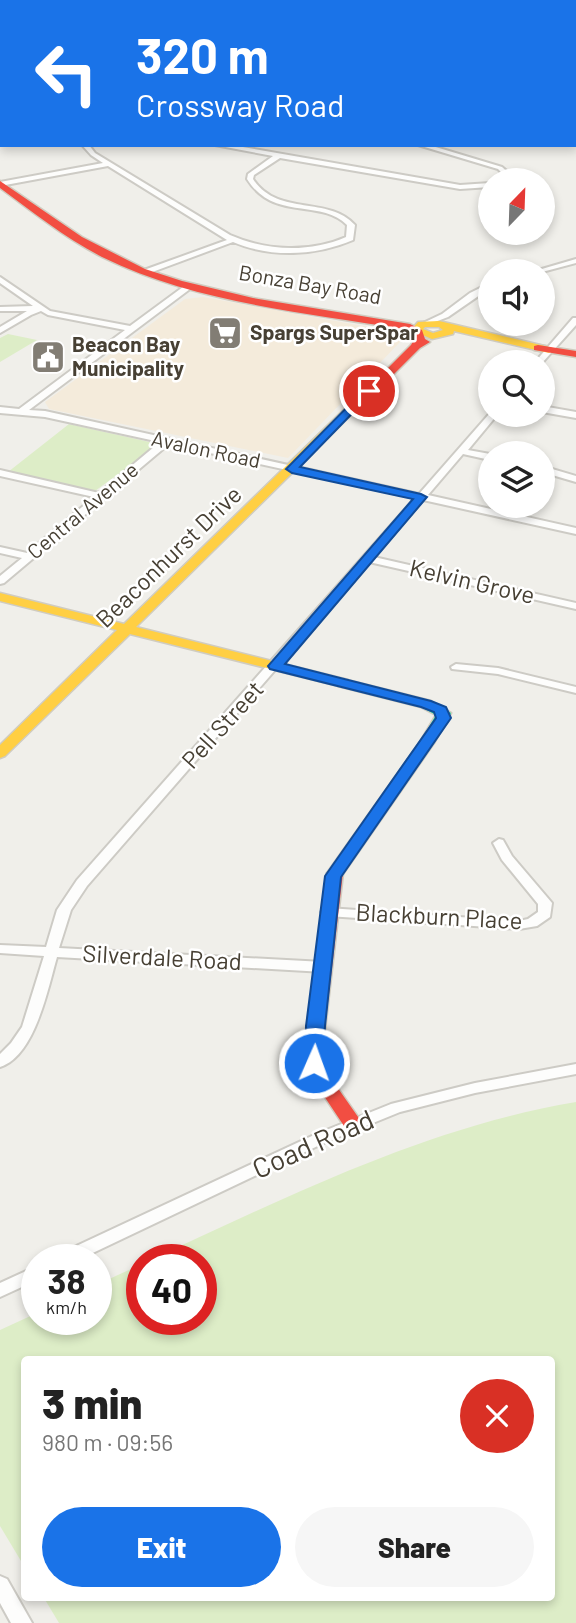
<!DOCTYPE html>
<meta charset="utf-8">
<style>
body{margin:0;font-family:Barlow,sans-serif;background:#f6f6f6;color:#222;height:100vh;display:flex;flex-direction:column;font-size:26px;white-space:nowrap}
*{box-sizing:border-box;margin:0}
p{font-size:23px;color:#767676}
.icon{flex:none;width:38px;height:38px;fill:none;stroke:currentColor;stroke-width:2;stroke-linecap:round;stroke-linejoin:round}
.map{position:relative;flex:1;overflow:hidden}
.panel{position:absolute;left:21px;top:1356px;width:534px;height:245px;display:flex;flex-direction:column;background:#fff;border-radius:7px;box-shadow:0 4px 10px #0003}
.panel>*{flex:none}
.hud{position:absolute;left:0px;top:0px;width:578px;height:147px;box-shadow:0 4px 10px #0003;background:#1a73e8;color:#fff;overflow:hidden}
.needle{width:46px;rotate:23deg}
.controls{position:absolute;left:478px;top:168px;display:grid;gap:14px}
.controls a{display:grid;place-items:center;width:77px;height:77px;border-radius:50%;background:#fff;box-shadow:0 4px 10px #0003;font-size:35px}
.speed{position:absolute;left:21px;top:1244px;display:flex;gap:14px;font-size:35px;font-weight:700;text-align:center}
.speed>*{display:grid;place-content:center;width:91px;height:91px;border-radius:50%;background:#fff;box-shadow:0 4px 10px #0003;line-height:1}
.speed small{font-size:18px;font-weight:400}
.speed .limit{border:10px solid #d22;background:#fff;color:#111}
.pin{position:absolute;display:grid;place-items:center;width:60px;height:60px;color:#fff;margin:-30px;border:4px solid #fff;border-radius:50%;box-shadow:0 2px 7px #0007}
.me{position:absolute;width:77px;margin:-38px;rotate:2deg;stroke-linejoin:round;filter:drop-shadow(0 0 5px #0008)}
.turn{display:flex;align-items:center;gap:24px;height:147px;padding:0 21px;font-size:32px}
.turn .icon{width:91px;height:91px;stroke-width:2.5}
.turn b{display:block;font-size:49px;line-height:60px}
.round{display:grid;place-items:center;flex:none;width:74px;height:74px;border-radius:37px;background:#f6f6f6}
.head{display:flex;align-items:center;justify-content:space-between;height:119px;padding:0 21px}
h1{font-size:42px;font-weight:800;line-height:52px}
.cta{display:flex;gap:14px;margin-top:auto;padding:14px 21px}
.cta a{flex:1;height:80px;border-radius:42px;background:#1a73e8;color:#fff;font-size:28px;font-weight:800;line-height:80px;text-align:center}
.cta a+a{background:#f6f6f6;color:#222}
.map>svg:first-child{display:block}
.commercial{fill:#f4ebdb}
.green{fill:#ddedc7}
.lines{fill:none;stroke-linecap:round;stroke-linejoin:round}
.street-casing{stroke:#cdcbc5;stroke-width:4}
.fast-casing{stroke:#d0ccc0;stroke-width:3}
.slow-casing{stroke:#d0ccc0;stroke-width:3}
.jam-casing{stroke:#d0ccc0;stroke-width:3}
.street{fill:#fdfdfc;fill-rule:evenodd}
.fast{fill:#16e098;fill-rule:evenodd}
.slow{fill:#ffcf43;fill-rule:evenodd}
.jam{fill:#f24e42;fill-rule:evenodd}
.route{fill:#1a73e8;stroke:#114b97;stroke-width:2}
.labels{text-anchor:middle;stroke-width:5;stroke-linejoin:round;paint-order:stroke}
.far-street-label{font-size:21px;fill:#474034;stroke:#fff}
.far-poi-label{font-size:21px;font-weight:bold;fill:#474034;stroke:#fff;text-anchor:start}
.street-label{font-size:24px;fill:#474034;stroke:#fff}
.near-street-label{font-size:28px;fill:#474034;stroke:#fff}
</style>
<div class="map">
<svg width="576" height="1623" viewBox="0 0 576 1623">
<rect width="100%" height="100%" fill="#f0efea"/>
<path class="commercial" d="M203 297 402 333 405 337 288 458 49 409 45 402 185 299Z"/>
<path class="green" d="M8 334 37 340 0 362V338Z
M69 424 154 443 157 446 95 491 8 472Z
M576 1102V1623H59L44 1598H551V1360H24V1566L0 1526V1330L37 1313V1320H96V1285L142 1264V1320H201V1260H150C287 1197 426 1127 576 1102Z"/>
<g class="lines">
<g class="street-casing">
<path id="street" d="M439 0H445L446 2H441Z
M2 25V29L0 30V26Z
M0 55H2V59H0Z
M2 74V78L0 79V75Z
M82 145H89L95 153 230 235C267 251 309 253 346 237L347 225C320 198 274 222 247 179L248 174 273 156 215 145H231L460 185 490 183V187L460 189 280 158 254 175 253 179C278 217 328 195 355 225L353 240C316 256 271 258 233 242L147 274H144V270L227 240 108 166 0 186V182L103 163 91 155Z
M418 145H429L502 167 510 174 505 180H499L503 174 498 169Z
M576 259V263L542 272 535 271Z
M0 277 50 311 130 326 187 284 194 286 29 410 45 411 419 494 490 413V415H497L468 450 490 454V460L463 454 428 495 576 528V534L423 500 374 557 576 603V609L369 562 87 886 71 910 59 948 324 962 329 964 331 967 329 970 324 972 57 957C48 988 35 1056 0 1067V1054L11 1043 22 1027 44 956 0 953V945L46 947 57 910 77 880 415 498 169 444 4 583 0 584V576L22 558 0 553V547L27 553 94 497 0 476V470L99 493 160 442 45 417 0 413V407L19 409 125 330 48 315 41 311 31 315 0 333V327L27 311H0V307L33 306 0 283Z
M490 283V288L448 317 427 325 423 323 442 314 470 293Z
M573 318H576V325L542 363 535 362Z
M542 406 576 412V418L542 412Z
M542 466 576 476V482L542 472Z
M456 664 498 668 576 687V693L498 674 452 669 451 667Z
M499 839 503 840 512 856 552 903 550 917 537 926 519 929 328 916 321 912 328 908 519 921 528 919 538 912V904L502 860 493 843Z
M576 1064V1074L475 1093 400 1112 324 1143 78 1260H55L57 1255 314 1135 391 1104 475 1083Z
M37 1266V1280L0 1297V1283Z
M0 1576 7 1579 32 1623H11L0 1603Z"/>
</g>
<g class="fast-casing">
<path id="fast" d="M234 0H240L233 2Z
M343 679 431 701 451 713 434 743 341 877 335 878 327 873 420 742 436 715 421 707 338 686 336 683Z"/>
</g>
<g class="slow-casing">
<path id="slow" d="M0 118H2L0 123Z
M439 321 553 348 554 350 549 353 454 331 453 334 432 339 411 330 418 322ZM425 327H439L443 330 433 333 423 329Z
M365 389 375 391 136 627 348 680 350 683 348 686 343 687 130 634 5 756 0 758V745L117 630 0 601V593L124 624Z"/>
</g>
<g class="jam-casing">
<path id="jam" d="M0 181 82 237 145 269 182 281 253 298 410 324 422 330 425 339 430 342 420 348 381 387H373V383L411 345 415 338 413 334 403 329C302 312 196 303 102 257 65 238 33 212 0 188Z
M538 345 576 351V357L534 350V346Z
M335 868 343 873 322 1055 328 1074 363 1124 360 1129 353 1131 346 1129 310 1075 304 1055 327 873Z"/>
</g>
<use href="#street" class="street"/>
<use href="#fast" class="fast"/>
<use href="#slow" class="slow"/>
<use href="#jam" class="jam"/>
</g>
<path class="route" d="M365 389 374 391 300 467 421 494 427 497 285 664 431 701 446 707 451 718 341 877 325 1026 323 1063 321 1068H307L305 1063 306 1026 325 876 436 718 434 712 421 707 270 669 268 666 413 499 292 473 286 469Z"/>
<defs>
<g id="supermarket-square" transform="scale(1.75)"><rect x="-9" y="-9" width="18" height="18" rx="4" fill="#827d74" stroke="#fff"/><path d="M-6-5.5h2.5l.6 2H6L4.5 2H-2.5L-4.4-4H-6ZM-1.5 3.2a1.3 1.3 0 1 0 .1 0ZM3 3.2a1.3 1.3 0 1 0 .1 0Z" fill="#fff"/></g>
<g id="civic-square" transform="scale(1.75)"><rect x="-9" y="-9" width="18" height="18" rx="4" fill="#827d74" stroke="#fff"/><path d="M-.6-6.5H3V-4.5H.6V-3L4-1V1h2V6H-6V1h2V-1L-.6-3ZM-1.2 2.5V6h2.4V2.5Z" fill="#fff"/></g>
</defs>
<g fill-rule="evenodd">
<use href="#supermarket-square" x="225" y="333"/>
<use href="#civic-square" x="48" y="357"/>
</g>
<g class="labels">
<g class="far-street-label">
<text transform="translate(310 285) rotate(10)" y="7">Bonza Bay Road</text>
<text transform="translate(206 450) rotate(12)" y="7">Avalon Road</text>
<text transform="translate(83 511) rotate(-40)" y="7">Central Avenue</text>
</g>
<g class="far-poi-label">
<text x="250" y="340">Spargs SuperSpar</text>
<text x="72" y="352">Beacon Bay<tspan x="72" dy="24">Municipality</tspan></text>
</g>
<g class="street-label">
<text transform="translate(169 557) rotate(-44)" y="8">Beaconhurst Drive</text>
<text transform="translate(472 582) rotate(13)" y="8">Kelvin Grove</text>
<text transform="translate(223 725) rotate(-48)" y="8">Pell Street</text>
<text transform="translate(439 917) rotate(3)" y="8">Blackburn Place</text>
<text transform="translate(162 958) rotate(3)" y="8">Silverdale Road</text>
</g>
<g class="near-street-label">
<text transform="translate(313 1144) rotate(-24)" y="10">Coad Road</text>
</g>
</g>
</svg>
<div class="controls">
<a><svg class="needle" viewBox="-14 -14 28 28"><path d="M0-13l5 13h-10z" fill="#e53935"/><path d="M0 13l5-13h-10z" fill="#767676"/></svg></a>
<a><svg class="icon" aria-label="sound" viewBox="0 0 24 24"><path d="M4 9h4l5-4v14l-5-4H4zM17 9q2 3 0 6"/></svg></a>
<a><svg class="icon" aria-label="search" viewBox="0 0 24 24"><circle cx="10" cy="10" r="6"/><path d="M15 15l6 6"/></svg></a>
<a><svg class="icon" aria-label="layers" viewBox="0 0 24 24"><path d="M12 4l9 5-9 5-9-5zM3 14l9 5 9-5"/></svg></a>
</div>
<div class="speed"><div>38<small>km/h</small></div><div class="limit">40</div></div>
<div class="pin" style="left:369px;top:391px;background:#d93025"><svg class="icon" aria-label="arrive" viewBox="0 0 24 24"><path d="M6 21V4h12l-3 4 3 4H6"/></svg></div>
<svg class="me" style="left:314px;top:1063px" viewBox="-20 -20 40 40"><circle r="17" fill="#1a73e8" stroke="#fff" stroke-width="3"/><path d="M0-11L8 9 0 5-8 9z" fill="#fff"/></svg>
<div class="hud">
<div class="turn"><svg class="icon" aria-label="left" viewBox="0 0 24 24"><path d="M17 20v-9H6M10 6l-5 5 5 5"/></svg><div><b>320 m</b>Crossway Road</div></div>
</div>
<section class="panel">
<div class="head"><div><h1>3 min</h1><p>980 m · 09:56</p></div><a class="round" style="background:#d93025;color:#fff"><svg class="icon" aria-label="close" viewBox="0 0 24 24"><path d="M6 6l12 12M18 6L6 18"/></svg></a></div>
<div class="cta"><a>Exit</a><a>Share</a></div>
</section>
</div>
